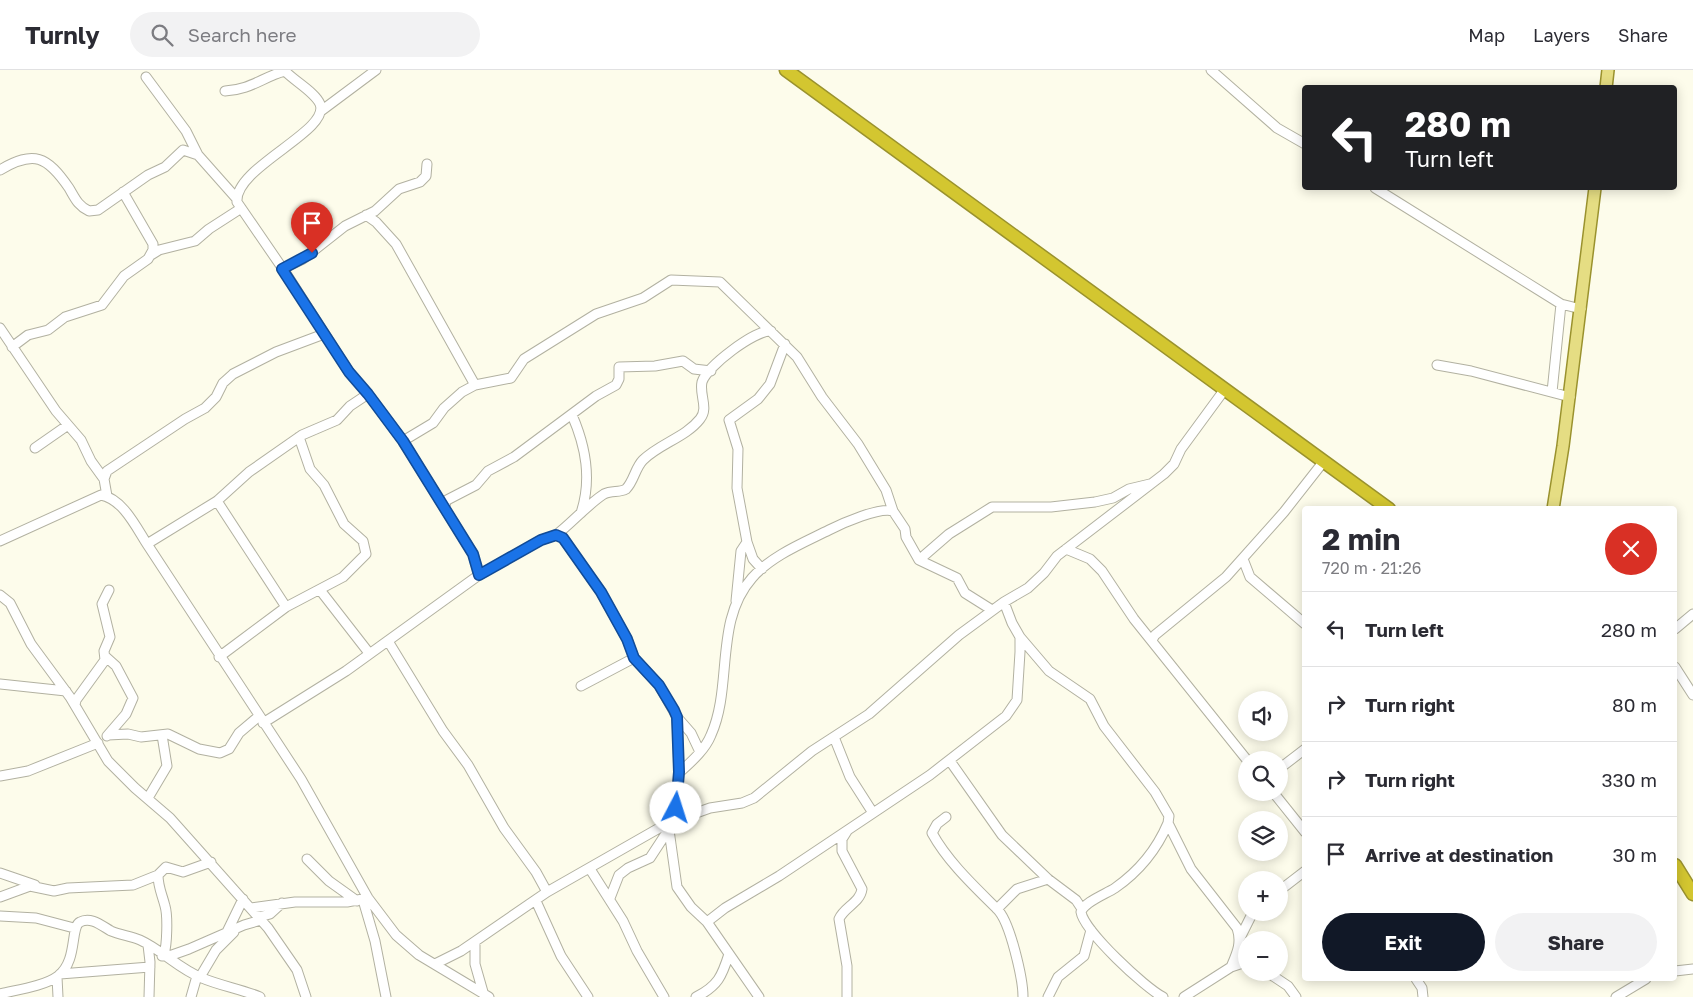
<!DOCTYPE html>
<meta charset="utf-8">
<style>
body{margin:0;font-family:"Golos Text",sans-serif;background:#f2f2f3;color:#2b2b33;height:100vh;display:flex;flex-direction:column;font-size:19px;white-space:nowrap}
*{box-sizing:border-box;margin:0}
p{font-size:16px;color:#7c7c81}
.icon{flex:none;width:28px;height:28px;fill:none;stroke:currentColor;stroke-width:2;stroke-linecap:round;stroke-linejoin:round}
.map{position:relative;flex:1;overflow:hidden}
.panel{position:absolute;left:1302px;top:436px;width:375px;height:475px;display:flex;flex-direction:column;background:#fff;border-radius:5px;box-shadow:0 2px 12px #0003}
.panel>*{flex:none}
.banner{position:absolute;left:1302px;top:15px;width:375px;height:105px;border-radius:5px;box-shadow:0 2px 12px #0003;background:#202124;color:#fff;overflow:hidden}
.buttons{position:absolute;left:1238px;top:621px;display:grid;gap:10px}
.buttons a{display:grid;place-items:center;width:50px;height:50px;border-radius:50%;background:#fff;box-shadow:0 2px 12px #0003;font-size:25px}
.pin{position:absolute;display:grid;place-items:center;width:42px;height:42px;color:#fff;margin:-51px -21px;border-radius:50% 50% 50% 0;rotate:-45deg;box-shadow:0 0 5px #0007}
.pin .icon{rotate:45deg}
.me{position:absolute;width:55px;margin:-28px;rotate:5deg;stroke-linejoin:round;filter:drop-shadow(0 0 4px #0008)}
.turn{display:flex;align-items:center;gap:18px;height:105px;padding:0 20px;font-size:22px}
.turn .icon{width:65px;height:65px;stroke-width:2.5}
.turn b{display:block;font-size:35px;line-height:42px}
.round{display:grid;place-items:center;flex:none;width:52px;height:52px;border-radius:26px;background:#f2f2f3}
.headline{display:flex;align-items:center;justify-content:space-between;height:85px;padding:0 20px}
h1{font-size:30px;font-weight:700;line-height:38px}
.primary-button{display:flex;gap:10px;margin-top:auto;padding:10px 20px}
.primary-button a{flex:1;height:58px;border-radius:30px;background:#111827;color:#fff;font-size:20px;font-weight:700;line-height:58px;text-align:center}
.primary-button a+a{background:#f2f2f3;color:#2b2b33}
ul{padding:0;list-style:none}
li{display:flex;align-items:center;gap:15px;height:75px;padding:0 20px;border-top:1px solid #e1e1e2}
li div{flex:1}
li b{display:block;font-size:19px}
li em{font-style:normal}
header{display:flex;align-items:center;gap:30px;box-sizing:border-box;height:70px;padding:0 25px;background:#fff;border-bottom:1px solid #e1e1e2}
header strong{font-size:24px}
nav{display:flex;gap:28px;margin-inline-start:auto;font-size:18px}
.search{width:350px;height:45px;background:#f2f2f3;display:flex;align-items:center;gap:12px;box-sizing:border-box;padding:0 18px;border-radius:28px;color:#7c7c81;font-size:19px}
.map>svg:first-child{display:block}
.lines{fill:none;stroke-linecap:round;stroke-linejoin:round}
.minor-casing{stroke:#b2b1a1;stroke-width:11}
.major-casing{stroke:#9a922e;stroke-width:14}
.highway-casing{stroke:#9a922e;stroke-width:15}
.minor{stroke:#fff;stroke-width:9}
.major{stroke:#e5dd83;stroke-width:11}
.highway{stroke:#d3c630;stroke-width:12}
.route-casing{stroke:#114b97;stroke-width:12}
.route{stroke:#1a73e8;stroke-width:9}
</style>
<header>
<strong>Turnly</strong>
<div class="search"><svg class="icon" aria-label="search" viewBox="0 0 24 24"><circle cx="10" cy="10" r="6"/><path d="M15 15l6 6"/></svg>Search here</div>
<nav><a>Map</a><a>Layers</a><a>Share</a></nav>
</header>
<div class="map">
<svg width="1693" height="927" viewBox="0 0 1693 927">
<rect width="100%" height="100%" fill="#fdfceb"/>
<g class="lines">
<g class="minor-casing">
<path id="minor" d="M284 0C294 11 315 22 320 34 331 61 234 97 237 132L285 202 349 302 368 324 403 371 473 484 479 505
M1211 0 1277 58 1305 74
M146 7 186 61 198 85
M225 21C250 20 263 7 285 1
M321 41 376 0
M0 100C34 80 47 86 69 118 75 128 78 136 89 141L98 140 148 105 165 97 183 80 198 85 237 129
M1375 118 1561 234 1581 239
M366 145 376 152 396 174 475 315
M151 185 159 180 195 171 209 159 240 139
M282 199 303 189 345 156 375 141 399 119 420 112 426 106 427 94
M0 258 56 341 81 370 91 391 104 409
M12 277 28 265 48 260 65 247 102 235 124 206 148 189 153 180V174L123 122
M1437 295 1471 301 1570 327
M1552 322 1561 234
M572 345C586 377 592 409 581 443
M403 371 433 353 444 338 462 322 475 315 511 308 524 289 596 244 643 228 671 210 720 212 797 287 822 327 858 374 886 420 893 441
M35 378 68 355
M107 426 104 409 107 401 185 349 205 338 216 327 223 313 233 304 276 282 324 264
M217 431 286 537
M444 437 447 430 476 415 488 401 514 387 596 326 616 315 619 309V297L655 296 683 291 694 299 711 301
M556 465C572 453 587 435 604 424 612 420 619 423 626 419 634 411 635 398 643 390 659 374 686 367 700 349 709 338 699 325 702 312 707 296 755 260 771 261
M0 471 101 425C123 429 136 457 147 474L301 709 368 828 396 865 419 885 489 927
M147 474 217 431 249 402 302 365 337 350 350 336 368 324
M1066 479 1090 489 1102 501 1134 549 1247 690
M1243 489 1250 507 1305 554
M919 490 949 464 992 437H1051L1095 432 1113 428 1129 419 1150 414
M762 499 753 489 747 472 737 418 738 379 729 350 758 329 770 314 785 274
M320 520 369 583
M0 525 10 533 31 574 70 627 108 691 135 718 170 748 268 858 297 900 306 927
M736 531 741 481 747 472
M1675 559 1693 544
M1020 567 1049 601 1090 629 1104 656 1155 722 1169 746 1168 753 1191 799 1237 858C1242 873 1237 883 1231 897
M1152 570 1155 565 1226 507 1284 442 1324 391
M388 571 443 661 468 695 504 758 536 802 547 822
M106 587 116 596 133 628 126 644 107 666
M219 587 286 537 343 507 366 484 363 471 344 454 324 415 310 399 299 367
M1675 597 1693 625
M0 614 66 621
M581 616 634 588
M75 635 76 630 105 590 104 581 110 567 102 534 109 520
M677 647 691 663 700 682
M263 653 346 601 479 505 541 470 556 465 563 468 601 522 627 569 634 588 659 615 677 647 679 703 675 750
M108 665 128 664 141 667 168 664 199 679 220 683 229 679 239 663 259 646
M834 667 850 707 873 743
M950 691 1002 765 1048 809 1076 830 1082 839
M1279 699 1305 679
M679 703C691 692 705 680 711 665 733 616 714 551 752 508 771 486 803 473 829 460 843 453 879 437 893 441L905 459 906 467 919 490 957 508 965 523 992 540
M0 706 28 701 98 673
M1273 722 1305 762
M148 728 167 696 162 665
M946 747 937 754 932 763C948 792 974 816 997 839 1010 851 1023 909 1023 927
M668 753 677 817 691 837 707 852 759 927
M847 761 842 769V781L862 819C860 833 844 837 839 849L847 896V927
M307 789 329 811 357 831
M590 799 623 851 637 881 664 927
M0 803 35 815
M158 805C158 817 162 824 165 836 168 846 167 875 164 884
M1279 821 1305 801
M0 827 30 816 54 821 68 818 133 815 158 805 166 797 183 802 211 792
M610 828 619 805 628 798 650 788 669 759
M363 830 375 871 386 927
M536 831 561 886 588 927
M251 838 295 832H347L368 828
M997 839 1017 819 1048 809
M0 846 36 848 74 858
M259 847 270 844 282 833
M707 852 725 838 779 806 930 705 1006 646 1017 630 1020 582V567L1012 553 1004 532
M227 862 243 829
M1240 868 1253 842
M475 872V894L483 922
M148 875 150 892 149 927
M162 886 172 885 189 879 244 855 261 850
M435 894 461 881 547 822 668 753 710 738 742 733 754 728 812 681 869 644 959 565 1004 532 1028 518 1044 503 1057 486 1164 404 1174 394 1181 379 1225 319
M1675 901 1693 899
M1267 902 1288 916 1296 927
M60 904 150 897
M57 907 58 927
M200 907 216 880 234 862
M1416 909 1422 918 1423 927
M0 924C16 920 45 916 58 906 78 891 70 857 80 852 91 846 102 856 111 861 120 865 131 866 140 870 162 880 179 899 202 908 221 916 241 919 260 927
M191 927 197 906
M696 927C718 916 722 906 729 884
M1048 927 1058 907 1084 886 1091 860
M1163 927C1145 918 1084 861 1081 842 1084 832 1106 824 1115 818 1138 802 1157 779 1168 753
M1184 927 1231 897 1246 892
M1616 927 1646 909"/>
</g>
<g class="major-casing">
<path id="major" d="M1606 18 1608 0
M1553 439 1563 376 1595 118"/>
</g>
<g class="highway-casing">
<path id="highway" d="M786 0 1389 439
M1675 795 1693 824"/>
</g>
<use href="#minor" class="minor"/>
<use href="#major" class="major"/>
<use href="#highway" class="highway"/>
</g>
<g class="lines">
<g class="route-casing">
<path id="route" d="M312 183 282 199 349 302 368 324 403 371 473 484 479 505 541 470 556 465 563 468 601 522 627 569 634 588 659 615 674 640 677 647 679 702 676 738"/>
</g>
<use href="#route" class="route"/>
</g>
</svg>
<div class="buttons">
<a><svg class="icon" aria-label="sound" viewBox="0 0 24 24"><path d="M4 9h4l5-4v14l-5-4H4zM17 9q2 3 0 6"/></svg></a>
<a><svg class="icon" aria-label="search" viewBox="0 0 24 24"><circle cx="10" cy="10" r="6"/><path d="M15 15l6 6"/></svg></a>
<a><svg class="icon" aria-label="layers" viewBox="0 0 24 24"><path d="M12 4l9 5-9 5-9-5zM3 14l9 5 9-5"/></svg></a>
<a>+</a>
<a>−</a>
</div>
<div class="pin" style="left:312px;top:183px;background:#d93025"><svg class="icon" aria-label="arrive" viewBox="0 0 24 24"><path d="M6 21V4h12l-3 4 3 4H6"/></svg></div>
<svg class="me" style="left:676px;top:738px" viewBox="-20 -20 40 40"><circle r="19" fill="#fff"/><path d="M0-13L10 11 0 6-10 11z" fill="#1a73e8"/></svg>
<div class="banner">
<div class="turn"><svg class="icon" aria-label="left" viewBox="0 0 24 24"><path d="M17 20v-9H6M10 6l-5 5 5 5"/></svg><div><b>280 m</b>Turn left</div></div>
</div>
<section class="panel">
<div class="headline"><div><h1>2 min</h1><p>720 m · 21:26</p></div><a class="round" style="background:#d93025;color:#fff"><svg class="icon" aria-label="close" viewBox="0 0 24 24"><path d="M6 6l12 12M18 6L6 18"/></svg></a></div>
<ul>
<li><svg class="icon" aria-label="left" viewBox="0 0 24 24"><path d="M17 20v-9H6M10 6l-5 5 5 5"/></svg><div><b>Turn left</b></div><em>280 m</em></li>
<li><svg class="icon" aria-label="right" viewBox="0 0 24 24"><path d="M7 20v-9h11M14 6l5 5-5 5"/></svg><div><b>Turn right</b></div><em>80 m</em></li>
<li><svg class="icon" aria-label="right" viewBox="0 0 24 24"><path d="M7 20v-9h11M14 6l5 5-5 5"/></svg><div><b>Turn right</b></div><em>330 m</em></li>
<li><svg class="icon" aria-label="arrive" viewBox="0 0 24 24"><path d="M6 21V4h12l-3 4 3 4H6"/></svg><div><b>Arrive at destination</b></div><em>30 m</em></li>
</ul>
<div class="primary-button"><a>Exit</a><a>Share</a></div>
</section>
</div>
